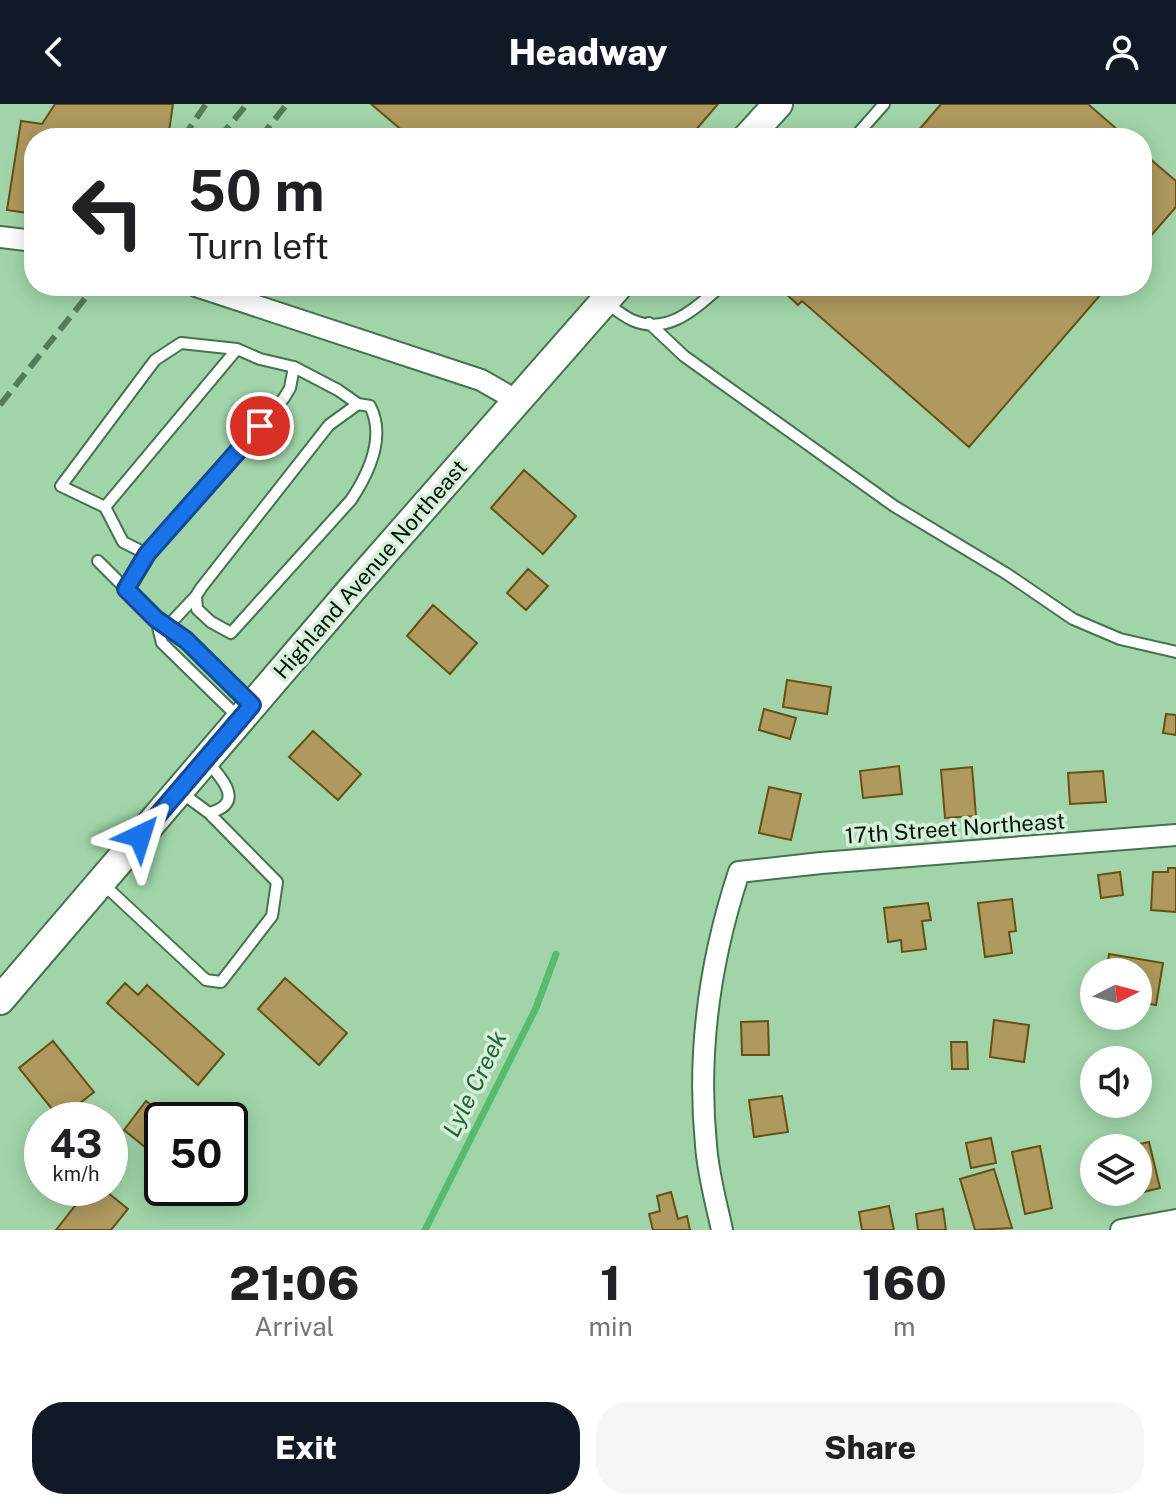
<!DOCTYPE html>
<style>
body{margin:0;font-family:"Public Sans",sans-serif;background:#f6f6f6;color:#202124;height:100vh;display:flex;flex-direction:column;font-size:30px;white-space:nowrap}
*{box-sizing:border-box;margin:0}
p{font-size:26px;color:#757577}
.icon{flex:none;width:44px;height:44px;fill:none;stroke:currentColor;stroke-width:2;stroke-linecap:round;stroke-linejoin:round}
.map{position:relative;height:1126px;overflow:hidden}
.panel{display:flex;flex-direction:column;background:#fff;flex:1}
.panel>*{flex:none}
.banner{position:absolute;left:24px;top:24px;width:1128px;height:168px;border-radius:32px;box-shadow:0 4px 20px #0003;background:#fff;color:#202124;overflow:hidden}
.needle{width:52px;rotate:84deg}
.fabs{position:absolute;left:1080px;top:854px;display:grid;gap:16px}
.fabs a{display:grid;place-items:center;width:72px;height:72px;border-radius:50%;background:#fff;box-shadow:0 4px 20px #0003;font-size:40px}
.speed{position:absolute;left:24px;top:998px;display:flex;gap:16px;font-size:40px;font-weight:700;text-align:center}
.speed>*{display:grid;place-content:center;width:104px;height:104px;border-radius:50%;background:#fff;box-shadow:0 4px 20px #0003;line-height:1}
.speed small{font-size:20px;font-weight:400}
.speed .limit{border:4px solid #111;border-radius:12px;background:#fff;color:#111}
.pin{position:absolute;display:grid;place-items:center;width:68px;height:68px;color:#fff;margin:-34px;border:4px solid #fff;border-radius:50%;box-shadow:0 2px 8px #0007}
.me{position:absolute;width:88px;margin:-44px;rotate:41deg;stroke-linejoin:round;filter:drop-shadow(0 0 6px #0008)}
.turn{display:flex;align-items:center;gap:28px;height:168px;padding:0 32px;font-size:36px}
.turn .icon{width:104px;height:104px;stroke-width:2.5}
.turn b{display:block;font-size:56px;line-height:68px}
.eta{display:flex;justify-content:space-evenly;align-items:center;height:136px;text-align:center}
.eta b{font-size:48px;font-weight:800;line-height:56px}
.action{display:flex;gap:16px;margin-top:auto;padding:16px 32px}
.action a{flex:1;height:92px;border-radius:32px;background:#111827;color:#fff;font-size:32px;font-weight:800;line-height:92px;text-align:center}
.action a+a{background:#f6f6f6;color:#202124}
header{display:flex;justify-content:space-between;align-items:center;height:104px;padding:0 32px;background:#111827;color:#fff;font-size:36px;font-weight:800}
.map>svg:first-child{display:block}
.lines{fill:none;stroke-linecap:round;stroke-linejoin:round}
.stream{stroke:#57ba6e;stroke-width:7}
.building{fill:#af995e;stroke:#665113;stroke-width:2}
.service-casing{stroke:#43744c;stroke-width:14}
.minor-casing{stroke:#43744c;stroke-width:24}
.secondary-casing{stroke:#43744c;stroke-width:32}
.service{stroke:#fff;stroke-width:10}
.minor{stroke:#fff;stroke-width:20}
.secondary{stroke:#fff;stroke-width:28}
.rail{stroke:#567a5c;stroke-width:6;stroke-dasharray:16 8;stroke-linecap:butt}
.route-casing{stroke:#114b97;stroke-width:20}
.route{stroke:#1a73e8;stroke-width:14}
.labels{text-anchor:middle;stroke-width:7;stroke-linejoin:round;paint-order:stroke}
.street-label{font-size:22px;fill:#031507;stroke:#d5efd8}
.water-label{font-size:24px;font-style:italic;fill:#236635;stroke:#d5efd8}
</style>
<header><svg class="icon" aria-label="back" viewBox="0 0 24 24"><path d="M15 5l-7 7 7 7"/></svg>Headway<svg class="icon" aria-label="person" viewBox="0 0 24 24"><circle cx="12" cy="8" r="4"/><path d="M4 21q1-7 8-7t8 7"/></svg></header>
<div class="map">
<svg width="1176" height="1126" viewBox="0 0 1176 1126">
<rect width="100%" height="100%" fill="#a1d5a9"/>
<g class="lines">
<path class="stream" d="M425 1126 536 904 556 850"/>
</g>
<path class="building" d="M55 0H173L168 34H34V110L7 106 21 17 42 20Z
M371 0H718L689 34H411Z
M941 0H1088L1127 34H912Z
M1142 48 1176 77V103L1142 142Z
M787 182H1108L969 343 802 197 798 201 783 187Z
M524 366 576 412 543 450 491 404Z
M528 465 548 482 526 506 507 489Z
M433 501 477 539 450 570 407 532Z
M787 576 831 583 827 610 783 603Z
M764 605 796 614 790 635 759 626Z
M1166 610 1176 611V631L1163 629Z
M313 627 361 670 338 696 289 653Z
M899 662 902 690 863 694 860 667Z
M972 663 976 712 945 714 941 666Z
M1103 667 1106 698 1070 700 1068 669Z
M769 683 801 690 791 736 759 729Z
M1168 764H1176V808L1151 806 1153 768H1168Z
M1120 768 1123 791 1101 794 1098 771Z
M1012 795 1016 827 1009 828 1012 849 985 853 978 799Z
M928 799 931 816 922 817 926 845 902 848 901 836 888 838 884 804Z
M1109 850 1163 859 1156 901 1138 898V868H1107Z
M285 874 347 929 319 961 258 905Z
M125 879 138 891 147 881 224 950 198 981 107 899Z
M994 916 1029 921 1024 958 990 953Z
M768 917 769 951H742L741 918Z
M53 937 94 988 60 1015 19 964Z
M951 938H967L968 965H952Z
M782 992 788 1028 754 1033 749 996Z
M146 997 168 1014 162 1016V1021L145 1043 124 1026Z
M991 1034 996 1059 971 1064 966 1039Z
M1149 1038 1160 1084 1127 1092 1126 1088H1138V1044H1122Z
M1040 1042 1052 1104 1025 1110 1012 1048Z
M994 1065 1012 1124 975 1126 960 1075Z
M89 1084H102L128 1105 111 1126H56Z
M671 1088 678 1115 687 1112 690 1126H653L649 1110 660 1107 657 1092Z
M889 1102 894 1126H862L859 1108Z
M943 1105 946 1126H918L916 1110Z"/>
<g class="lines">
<g class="service-casing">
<path id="service" d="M854 34 884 0
M605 198C614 204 623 212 632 216 668 232 696 204 721 182
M649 219 684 252 894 402 1007 470 1073 515 1120 535 1176 548
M358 300 370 302C386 333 369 369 351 396L231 529 211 518 197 505 196 492 201 484 329 321Z
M105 403 237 245
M147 450 284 294 290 284 294 263
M98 457 156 515
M126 485 147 450 123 438 105 403 61 382 155 256 181 239 237 245 260 255 294 263 338 286 358 300
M167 523 196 492
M239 614 162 539 156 515 186 536 251 600
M179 687 209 709C246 699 222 675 207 657
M102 779 206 876 221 878 272 812 277 778 209 709"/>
</g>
<g class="minor-casing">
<path id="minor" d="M0 133 34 137
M196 182 481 276 516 296
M722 1126C716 1098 708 1070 706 1041 697 949 710 856 739 768L821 759 1176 731
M1121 1126 1176 1116"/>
</g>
<g class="secondary-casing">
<path id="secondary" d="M747 34 778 0
M0 896 352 485 618 182"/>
</g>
<use href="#service" class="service"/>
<use href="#minor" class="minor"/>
<use href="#secondary" class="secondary"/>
<path class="rail" d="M183 34 206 0
M219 34 247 0
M260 34 287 0
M0 301 95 182"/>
</g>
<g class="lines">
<g class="route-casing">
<path id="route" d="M140 732 252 601 186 536 156 515 126 485 147 450 260 322"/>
</g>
<use href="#route" class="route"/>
</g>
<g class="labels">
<g class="street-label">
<text transform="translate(370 465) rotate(-49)" y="8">Highland Avenue Northeast</text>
<text transform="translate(955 724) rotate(-4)" y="8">17th Street Northeast</text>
</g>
<g class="water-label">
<text transform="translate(475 980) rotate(-64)" y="8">Lyle Creek</text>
</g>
</g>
</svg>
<div class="fabs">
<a><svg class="needle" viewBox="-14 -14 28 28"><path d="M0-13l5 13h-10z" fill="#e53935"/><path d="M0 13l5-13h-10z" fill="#757577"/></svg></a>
<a><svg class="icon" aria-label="sound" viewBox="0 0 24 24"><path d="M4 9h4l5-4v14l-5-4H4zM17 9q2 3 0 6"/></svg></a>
<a><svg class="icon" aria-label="layers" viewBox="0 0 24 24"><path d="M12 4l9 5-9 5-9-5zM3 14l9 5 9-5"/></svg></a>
</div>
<div class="speed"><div>43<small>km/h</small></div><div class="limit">50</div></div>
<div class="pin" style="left:260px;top:322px;background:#d93025"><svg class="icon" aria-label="arrive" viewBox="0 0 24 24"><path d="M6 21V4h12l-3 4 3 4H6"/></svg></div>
<svg class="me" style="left:140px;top:732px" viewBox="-20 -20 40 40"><path d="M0-17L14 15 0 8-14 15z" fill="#1a73e8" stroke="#fff" stroke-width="4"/></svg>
<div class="banner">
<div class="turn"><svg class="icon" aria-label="left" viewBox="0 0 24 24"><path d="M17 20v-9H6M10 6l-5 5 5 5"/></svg><div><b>50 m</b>Turn left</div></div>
</div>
</div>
<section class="panel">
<div class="eta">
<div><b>21:06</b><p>Arrival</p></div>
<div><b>1</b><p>min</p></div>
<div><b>160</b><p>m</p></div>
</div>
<div class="action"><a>Exit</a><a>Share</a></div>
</section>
